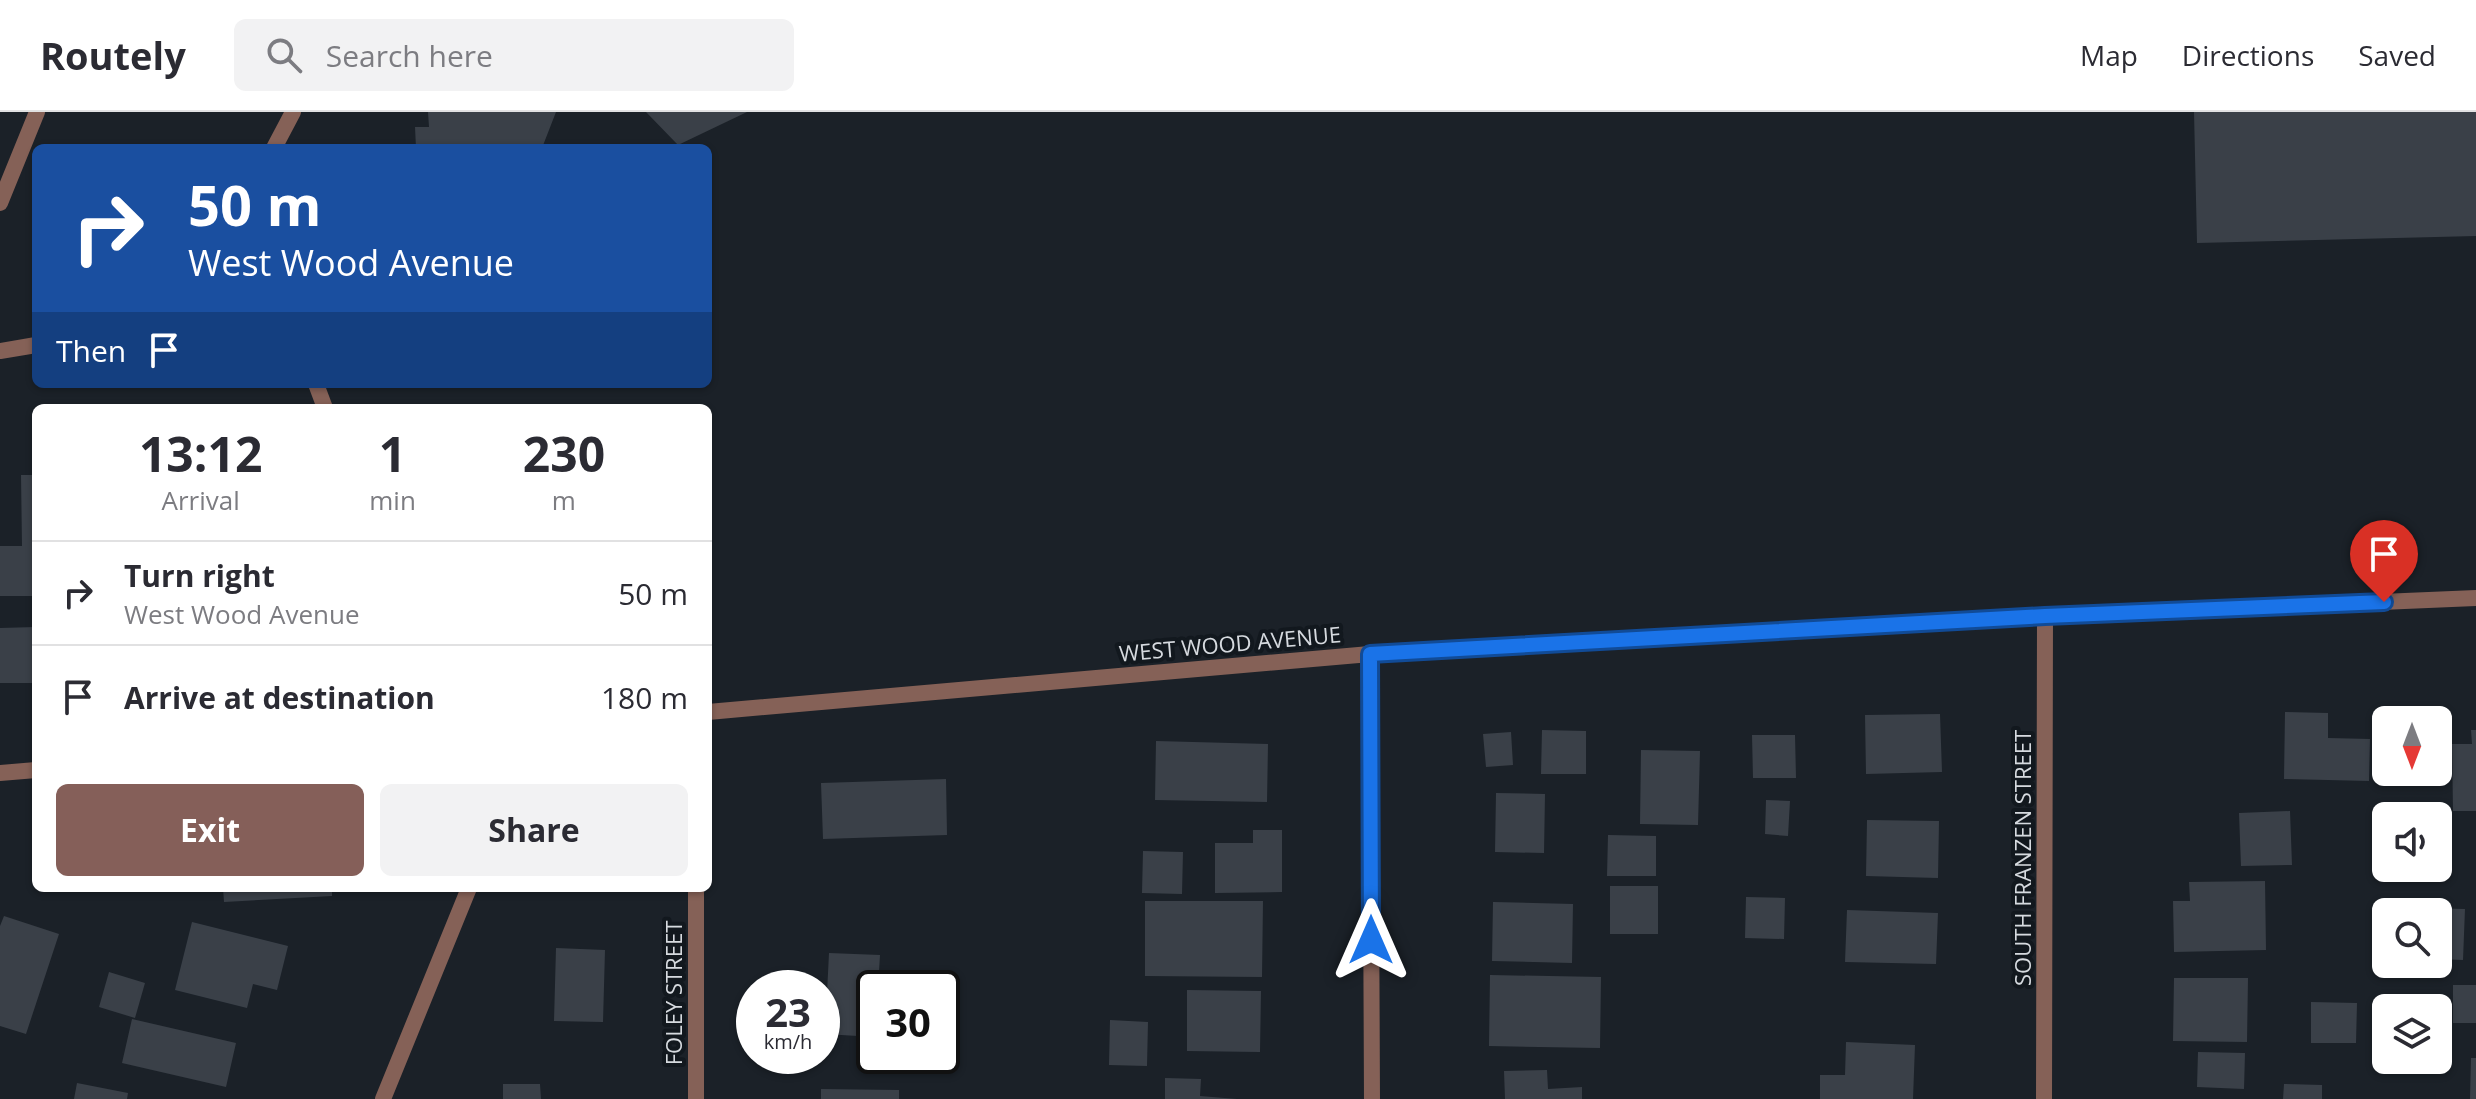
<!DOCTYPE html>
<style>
body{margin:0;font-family:"Open Sans",sans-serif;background:#f2f2f3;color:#2b2b33;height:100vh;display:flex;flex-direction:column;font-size:30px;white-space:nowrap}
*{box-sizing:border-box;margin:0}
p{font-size:26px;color:#7c7c81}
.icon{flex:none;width:44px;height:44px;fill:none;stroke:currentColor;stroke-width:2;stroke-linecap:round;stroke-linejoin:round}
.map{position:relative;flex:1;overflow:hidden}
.details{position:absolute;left:32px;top:292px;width:680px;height:488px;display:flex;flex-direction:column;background:#fff;border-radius:12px;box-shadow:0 2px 6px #0004}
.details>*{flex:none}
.hud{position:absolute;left:32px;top:32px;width:680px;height:244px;border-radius:12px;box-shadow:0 2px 6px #0004;background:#1a4fa0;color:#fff;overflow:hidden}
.needle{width:52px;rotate:180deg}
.fabs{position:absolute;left:2372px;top:594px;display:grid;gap:16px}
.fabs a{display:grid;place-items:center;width:80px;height:80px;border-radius:12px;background:#fff;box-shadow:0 2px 6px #0004;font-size:40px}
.speed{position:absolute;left:736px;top:858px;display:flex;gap:16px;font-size:40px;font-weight:700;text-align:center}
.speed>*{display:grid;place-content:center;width:104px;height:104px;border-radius:50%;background:#fff;box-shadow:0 2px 6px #0004;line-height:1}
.speed small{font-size:20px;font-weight:400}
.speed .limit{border:4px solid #111;border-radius:12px;background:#fff;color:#111}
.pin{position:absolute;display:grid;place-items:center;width:68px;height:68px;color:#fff;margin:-82px -34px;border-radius:50% 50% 50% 0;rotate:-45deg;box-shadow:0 0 8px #0007}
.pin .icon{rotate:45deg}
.me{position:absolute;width:88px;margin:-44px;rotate:0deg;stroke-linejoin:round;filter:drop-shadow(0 0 6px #0008)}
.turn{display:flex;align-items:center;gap:28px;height:168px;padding:0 24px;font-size:36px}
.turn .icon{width:104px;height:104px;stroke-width:2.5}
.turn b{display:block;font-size:56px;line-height:68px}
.then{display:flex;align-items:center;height:76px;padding:0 24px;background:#0003;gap:16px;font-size:30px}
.eta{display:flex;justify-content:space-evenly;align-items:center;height:136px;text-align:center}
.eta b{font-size:48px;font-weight:700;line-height:56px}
.button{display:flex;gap:16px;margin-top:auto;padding:16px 24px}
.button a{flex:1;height:92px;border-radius:12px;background:#855f59;color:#fff;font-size:32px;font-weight:700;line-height:92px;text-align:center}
.button a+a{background:#f2f2f3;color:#2b2b33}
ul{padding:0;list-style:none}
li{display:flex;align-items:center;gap:24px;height:104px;padding:0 24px;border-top:2px solid #e1e1e2}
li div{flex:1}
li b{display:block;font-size:30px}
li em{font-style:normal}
header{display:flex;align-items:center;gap:48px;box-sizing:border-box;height:112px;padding:0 40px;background:#fff;border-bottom:2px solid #e1e1e2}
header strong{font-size:38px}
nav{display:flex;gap:44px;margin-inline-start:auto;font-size:28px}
.search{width:560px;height:72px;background:#f2f2f3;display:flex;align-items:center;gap:20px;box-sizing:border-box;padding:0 28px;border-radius:12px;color:#7c7c81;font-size:30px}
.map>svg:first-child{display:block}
.building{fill:#3a4048}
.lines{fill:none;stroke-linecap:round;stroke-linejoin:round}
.lane{stroke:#856157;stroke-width:16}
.street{stroke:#856157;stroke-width:16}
.route-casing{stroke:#114b97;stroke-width:20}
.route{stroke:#1a73e8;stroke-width:14}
.labels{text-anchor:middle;stroke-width:8;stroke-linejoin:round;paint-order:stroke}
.street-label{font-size:22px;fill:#d6dadf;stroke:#12181e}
</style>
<header>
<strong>Routely</strong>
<div class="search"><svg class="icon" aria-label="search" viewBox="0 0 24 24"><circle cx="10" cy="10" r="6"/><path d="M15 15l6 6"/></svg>Search here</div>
<nav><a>Map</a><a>Directions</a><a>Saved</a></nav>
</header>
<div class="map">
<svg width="2476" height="987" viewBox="0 0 2476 987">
<rect width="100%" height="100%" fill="#1b2128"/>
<path class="building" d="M428 0H556L542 36H416L415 15H429Z
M646 0H747L678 33Z
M2194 0H2476V124L2197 131Z
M21 363H36V484H0V434H22Z
M36 515V571H0V516Z
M2285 600 2328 601V626L2370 627 2369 669 2284 667Z
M1940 602 1942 660 1866 662 1865 603Z
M1542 618 1586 619V662H1541Z
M2471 618H2476V699H2453L2452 632H2472Z
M1511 620 1513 653 1486 655 1483 622Z
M1752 623H1795L1796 666H1753Z
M1156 629 1268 632 1267 690 1155 688Z
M1641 638 1700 639 1698 713 1640 712Z
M946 667 947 723 823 727 821 671Z
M1496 681 1545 682 1544 741 1495 740Z
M1766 688 1790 689 1788 724 1765 722Z
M2290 699 2292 753 2241 754 2239 701Z
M1867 708 1939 709 1938 766 1866 764Z
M1253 718H1282V780L1215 781V731H1253Z
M1608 723 1656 724V764H1607Z
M1143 739 1183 740 1182 782 1142 781Z
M2265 769 2266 838 2174 840 2173 789H2190L2189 770Z
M1610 774H1658V822H1610Z
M223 776H332V784L224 790Z
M1746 785 1785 786 1784 827 1745 826Z
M1145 789H1263L1262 865 1145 864Z
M1493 790 1573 792 1572 851 1492 849Z
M2421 796 2465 797 2463 848 2438 847V800H2421Z
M1847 798 1938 801 1936 852 1845 850Z
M4 804 59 822 26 922 0 914V814Z
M192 810 288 834 277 878 253 872 247 896 175 878Z
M556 836 605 838 603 910 554 909Z
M829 841 880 843 878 876H874V925L825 922Z
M109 860 145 871 135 906 99 895Z
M1490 863 1601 865 1600 936 1489 934Z
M2174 866H2248L2247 930 2173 929Z
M2453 873H2476V911H2453Z
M1187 878 1261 879 1260 940 1187 939Z
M2311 890 2357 891 2356 931H2311Z
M132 907 236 931 226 975 122 951Z
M1110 908 1148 910 1147 954 1109 953Z
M942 913H955L954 951 926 950V944H942Z
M1846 930 1915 933 1913 987H1820V963H1845Z
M2198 940 2245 941 2244 977 2197 975Z
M2471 946H2476V987H2470Z
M1547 958 1548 977 1582 975V987H1505L1504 959Z
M1165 966 1201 967 1200 984 1237 987H1165Z
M77 971 128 981 127 987H74Z
M503 972H540L541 987H503Z
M2284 972 2322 973V987H2283Z
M821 977 899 978V987H821Z"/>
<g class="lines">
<path class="lane" d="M274 36 293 0
M0 239 36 233
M316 272 325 296"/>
<path class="street" d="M0 91 37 0
M1370 542 1372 987
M708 600 1370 542 2045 504 2476 486
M0 661 36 658
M383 987 469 776
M696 987V776
M2044 987 2045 504"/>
</g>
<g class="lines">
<g class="route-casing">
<path id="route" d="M1371 828 1370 542 2045 504 2384 490"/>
</g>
<use href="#route" class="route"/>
</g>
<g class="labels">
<g class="street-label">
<text transform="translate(1230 532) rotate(-5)" y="8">WEST WOOD AVENUE</text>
<text transform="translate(2023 746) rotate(-90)" y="8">SOUTH FRANZEN STREET</text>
<text transform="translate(674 881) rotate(-90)" y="8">FOLEY STREET</text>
</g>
</g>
</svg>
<div class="fabs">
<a><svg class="needle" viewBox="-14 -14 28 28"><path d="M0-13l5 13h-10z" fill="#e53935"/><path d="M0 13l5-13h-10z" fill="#7c7c81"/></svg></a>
<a><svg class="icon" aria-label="sound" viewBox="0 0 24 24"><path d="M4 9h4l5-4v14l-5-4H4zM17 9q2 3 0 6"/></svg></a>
<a><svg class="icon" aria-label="search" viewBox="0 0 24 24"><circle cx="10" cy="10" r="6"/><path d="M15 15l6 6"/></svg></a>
<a><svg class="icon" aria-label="layers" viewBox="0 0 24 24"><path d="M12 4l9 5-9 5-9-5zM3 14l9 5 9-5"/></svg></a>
</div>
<div class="speed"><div>23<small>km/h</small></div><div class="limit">30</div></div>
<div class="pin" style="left:2384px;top:490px;background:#d93025"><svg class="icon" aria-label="arrive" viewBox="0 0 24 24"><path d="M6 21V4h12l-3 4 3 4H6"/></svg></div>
<svg class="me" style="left:1371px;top:828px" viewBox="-20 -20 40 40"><path d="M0-17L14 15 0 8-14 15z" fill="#1a73e8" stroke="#fff" stroke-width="4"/></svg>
<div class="hud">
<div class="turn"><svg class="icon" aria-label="right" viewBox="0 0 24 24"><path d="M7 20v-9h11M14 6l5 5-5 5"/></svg><div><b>50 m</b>West Wood Avenue</div></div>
<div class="then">Then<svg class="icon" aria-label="arrive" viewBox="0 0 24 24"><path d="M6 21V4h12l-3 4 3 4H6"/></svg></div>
</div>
<section class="details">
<div class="eta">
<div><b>13:12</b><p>Arrival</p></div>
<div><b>1</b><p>min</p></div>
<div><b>230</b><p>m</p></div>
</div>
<ul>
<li><svg class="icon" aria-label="right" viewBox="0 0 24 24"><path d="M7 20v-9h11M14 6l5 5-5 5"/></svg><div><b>Turn right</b><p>West Wood Avenue</p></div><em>50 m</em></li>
<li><svg class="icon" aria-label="arrive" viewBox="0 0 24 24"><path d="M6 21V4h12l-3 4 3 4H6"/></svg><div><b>Arrive at destination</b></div><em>180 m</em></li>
</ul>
<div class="button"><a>Exit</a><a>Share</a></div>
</section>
</div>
